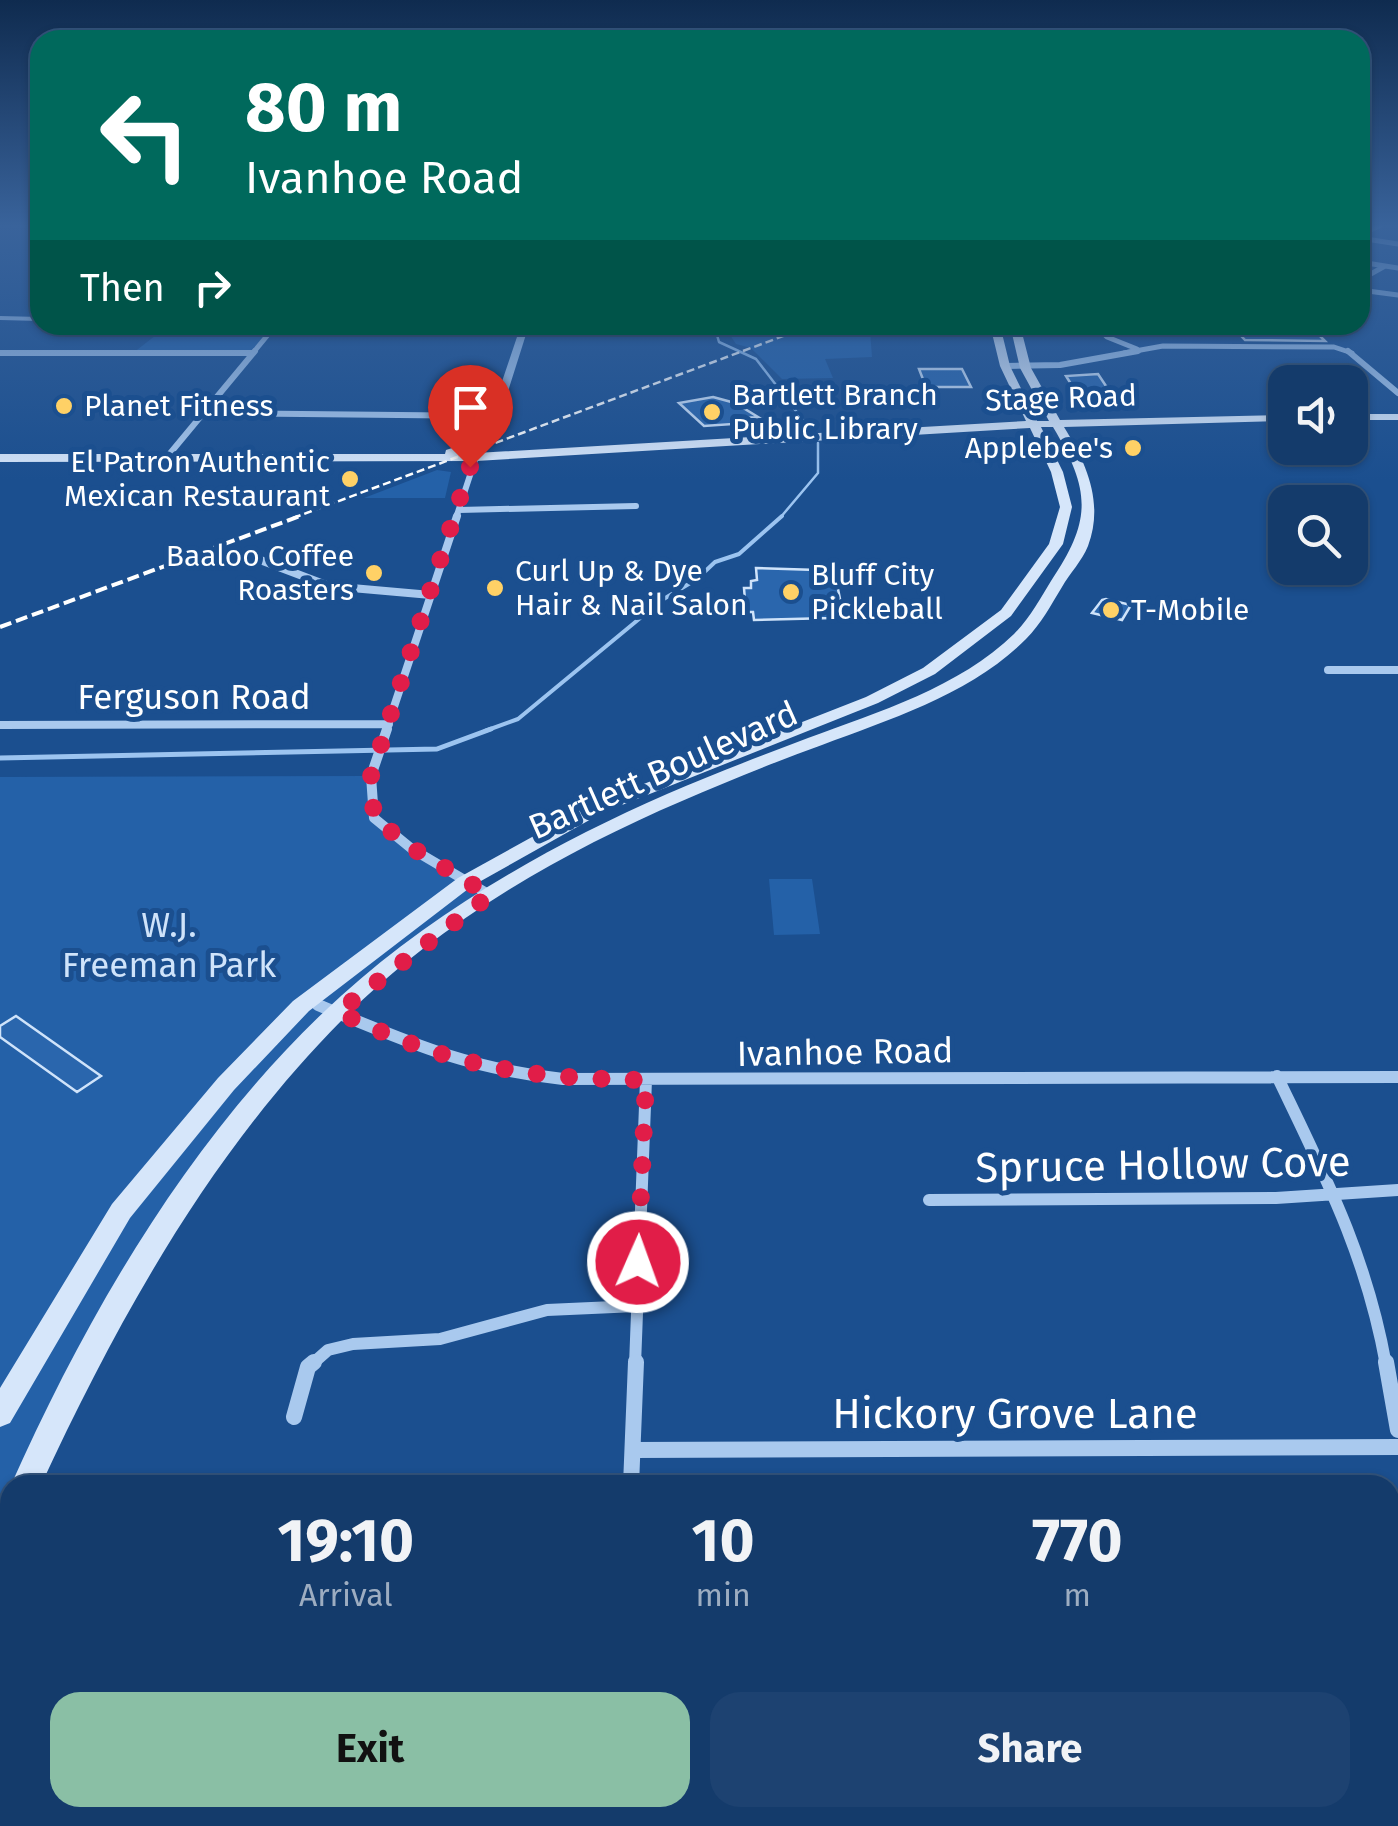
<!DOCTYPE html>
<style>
body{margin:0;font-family:"Fira Sans",sans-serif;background:#1d4271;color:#f1f3f6;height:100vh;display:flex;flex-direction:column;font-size:38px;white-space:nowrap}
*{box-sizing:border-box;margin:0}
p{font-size:32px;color:#9dadc1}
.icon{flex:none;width:55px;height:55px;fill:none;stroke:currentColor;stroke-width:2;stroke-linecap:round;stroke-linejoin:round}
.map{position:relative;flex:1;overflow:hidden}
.drawer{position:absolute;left:0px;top:1475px;width:1400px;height:352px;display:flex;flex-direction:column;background:#143b6b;border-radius:30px 30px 0 0;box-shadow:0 2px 8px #0004,0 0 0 2px #33557e}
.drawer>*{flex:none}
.banner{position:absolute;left:30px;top:30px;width:1340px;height:305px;border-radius:30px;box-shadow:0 2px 8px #0004,0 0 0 2px #33557e;background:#00695c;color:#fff;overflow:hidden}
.controls{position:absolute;left:1268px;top:365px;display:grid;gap:20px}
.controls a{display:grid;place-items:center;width:100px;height:100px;border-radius:20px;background:#143b6b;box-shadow:0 2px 8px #0004,0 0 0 2px #33557e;font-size:50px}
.pin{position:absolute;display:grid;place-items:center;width:85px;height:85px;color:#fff;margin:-102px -42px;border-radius:50% 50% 50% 0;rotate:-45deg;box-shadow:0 0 10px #0007}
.pin .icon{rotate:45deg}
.me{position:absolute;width:110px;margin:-55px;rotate:2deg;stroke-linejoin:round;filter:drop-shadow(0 0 8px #0008)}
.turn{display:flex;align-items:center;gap:35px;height:210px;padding:0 50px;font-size:45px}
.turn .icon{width:130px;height:130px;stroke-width:2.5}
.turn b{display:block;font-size:70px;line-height:85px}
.then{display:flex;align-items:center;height:95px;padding:0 50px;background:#0003;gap:20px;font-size:38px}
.eta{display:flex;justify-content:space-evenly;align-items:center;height:170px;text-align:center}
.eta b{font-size:60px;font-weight:700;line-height:70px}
.cta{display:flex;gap:20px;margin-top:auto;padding:20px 50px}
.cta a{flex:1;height:115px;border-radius:30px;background:#8abfa5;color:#111;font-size:40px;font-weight:700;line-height:115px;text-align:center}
.cta a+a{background:#1d4271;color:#f1f3f6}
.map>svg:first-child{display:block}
.green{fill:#2461a8}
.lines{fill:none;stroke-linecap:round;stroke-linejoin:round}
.stream-far2{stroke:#9cc4f0;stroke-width:2.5}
.stream-far1{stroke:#9cc4f0;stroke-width:4}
.stream{stroke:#9cc4f0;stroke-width:5}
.building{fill:#2a66ad;stroke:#cfe3fa;stroke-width:2.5}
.minor-far5{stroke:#a9c9ee;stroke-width:5}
.minor-far4{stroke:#a9c9ee;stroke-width:6}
.minor-far3{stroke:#a9c9ee;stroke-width:8}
.minor-far2{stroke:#a9c9ee;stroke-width:10}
.minor-far1{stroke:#a9c9ee;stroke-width:12}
.minor{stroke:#a9c9ee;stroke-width:16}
.tertiary{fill:#a9c9ee;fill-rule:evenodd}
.secondary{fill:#d6e6fa;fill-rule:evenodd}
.rail-far1{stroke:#fff;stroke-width:2.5;stroke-dasharray:8 4;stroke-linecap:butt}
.rail{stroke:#fff;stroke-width:4;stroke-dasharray:12 5;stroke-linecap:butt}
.route{stroke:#e11d48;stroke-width:18;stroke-dasharray:0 32.4}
.poi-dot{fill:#ffd166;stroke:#1b4f8f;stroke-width:4}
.labels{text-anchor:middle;stroke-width:10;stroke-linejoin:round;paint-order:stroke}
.far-poi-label{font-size:30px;fill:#fff;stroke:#1b4f8f;text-anchor:start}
.far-street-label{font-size:30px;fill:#fff;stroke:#1b4f8f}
.street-label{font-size:35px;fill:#fff;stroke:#1b4f8f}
.park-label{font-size:35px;fill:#cfe3fa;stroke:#1b4f8f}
.near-street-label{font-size:42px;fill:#fff;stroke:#1b4f8f}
</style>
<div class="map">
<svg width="1398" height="1826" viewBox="0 0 1398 1826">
<rect width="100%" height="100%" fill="#1b4f8f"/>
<path class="green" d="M169 325H276L253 353H133Z
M730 325H874L870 330 872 357 825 359 833 378 782 379 751 348 736 344 726 329Z
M437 470 451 472 445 498H364Z
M371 776 374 818 412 849 490 895 401 960 230 1131 26 1485H10V1521L0 1543V777Z
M769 879H812L820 934 774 935Z"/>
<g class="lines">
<path class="stream-far2" d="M719 325 715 328 719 342 756 359 809 428
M780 518 818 473V443"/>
<path class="stream-far1" d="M485 731 518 719 662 600 697 579 715 562 739 554 782 516"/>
<path class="stream" d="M0 758 437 749 491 729"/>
</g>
<path class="building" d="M1231 325H1309L1325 341 1245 340Z
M919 369H962L971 387H926Z
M1098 374 1110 392H1076L1066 376Z
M713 397 735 403 758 417 744 418 748 423 704 426 679 403Z
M756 568 817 570 819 584H837L840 599H827L831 618 754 620 753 612H746L744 588H751V581L757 580Z
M1102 600 1106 599 1131 605 1122 620 1092 613Z
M16 1016 101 1076 77 1092 0 1037V1026Z"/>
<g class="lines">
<path class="minor-far5" d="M1360 235 1381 225
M1360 238 1398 244
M1360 262 1398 268
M1360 280 1385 266
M1360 290 1398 295
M1095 325 1107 337 1137 349
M0 353H253
M253 353 276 325
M1124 353 1163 346 1334 347 1352 353"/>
<path class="minor-far4" d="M1348 351 1398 393
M0 353H253
M1005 366 1060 365 1138 351
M205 413 495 416
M167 457 255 351
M459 510 636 506
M456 518 476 457"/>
<path class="minor-far3" d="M247 555 329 586 431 595
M1328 670H1398
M0 725 389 724
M386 731 457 516"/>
<path class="minor-far2" d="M387 729 371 776 374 818 412 849 490 895
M308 1001 324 1007"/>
<path class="minor-far1" d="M318 1005C408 1042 464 1068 563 1079L1398 1077
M1277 1076C1325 1176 1366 1254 1386 1365
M929 1200 1276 1198 1398 1190
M311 1365 328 1350 353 1344 440 1339 547 1310 636 1306
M635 1365 646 1080"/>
<path class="minor" d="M1386 1362 1398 1430
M294 1417 308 1367 314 1362
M633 1450 1398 1447
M631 1485 636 1362"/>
<path class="tertiary" d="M0 316 40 317V321L0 320Z
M521 325H529L496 429 480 459H472L471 457 486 429Z"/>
<path class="secondary" d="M990 325H1000L1010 366 1037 421H1049L1020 368 1010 325H1020L1031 368 1060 420 1285 415V421L1064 427C1087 464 1104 503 1088 546 1082 561 1070 573 1062 587 1051 605 1041 624 1026 639 973 693 891 719 822 745 775 762 728 781 682 801 560 853 436 925 342 1020 211 1152 119 1317 41 1485H11C90 1308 196 1127 341 996 435 911 550 845 667 794 713 774 761 756 808 738 878 712 960 687 1014 634 1030 618 1040 599 1051 581 1092 520 1091 491 1053 427H1041L1063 472 1072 507 1063 544 1011 616 935 674 878 703 602 813 472 886 309 1011 234 1090 130 1218 10 1423 0 1427V1388L112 1204 218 1078 293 1001 458 878 590 805 866 697 923 668 1001 610 1049 544 1060 507 1051 472 1030 428 476 461 0 462V454H445L446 450 490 436V440L457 453H476L1026 421 1000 366Z
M1350 414H1398V420H1350Z
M10 1506V1554L0 1558V1510Z"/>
<path class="rail-far1" d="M293 518 813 325"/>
<path class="rail" d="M0 627 300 516"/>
</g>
<linearGradient id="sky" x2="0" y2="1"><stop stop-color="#0f2b4f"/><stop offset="0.47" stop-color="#39639b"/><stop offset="1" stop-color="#39639b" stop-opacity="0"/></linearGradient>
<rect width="1398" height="480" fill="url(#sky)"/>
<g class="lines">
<path class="route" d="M470 467 371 776 374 818 412 848 490 895 338 1012C452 1067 521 1078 646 1080L638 1262"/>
</g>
<g class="poi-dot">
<circle cx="64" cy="406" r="10"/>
<circle cx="712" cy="412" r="10"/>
<circle cx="1133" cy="448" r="10"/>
<circle cx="350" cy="479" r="10"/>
<circle cx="374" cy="573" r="10"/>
<circle cx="495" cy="588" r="10"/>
<circle cx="791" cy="592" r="10"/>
<circle cx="1111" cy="610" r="10"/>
</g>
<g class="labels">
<g class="far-poi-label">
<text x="732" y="405">Bartlett Branch<tspan x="732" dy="34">Public Library</tspan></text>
<text x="84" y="416">Planet Fitness</text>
<text x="1113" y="458" text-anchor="end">Applebee's</text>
<text x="330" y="472" text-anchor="end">El Patron Authentic<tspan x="330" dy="34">Mexican Restaurant</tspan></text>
<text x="354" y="566" text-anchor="end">Baaloo Coffee<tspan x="354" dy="34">Roasters</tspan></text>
<text x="515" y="581">Curl Up &amp; Dye<tspan x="515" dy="34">Hair &amp; Nail Salon</tspan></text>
<text x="811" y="585">Bluff City<tspan x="811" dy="34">Pickleball</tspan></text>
<text x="1131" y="620">T-Mobile</text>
</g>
<g class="far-street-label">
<text transform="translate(1061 398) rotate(-2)" y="10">Stage Road</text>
</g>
<g class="street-label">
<text x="194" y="709">Ferguson Road</text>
<text transform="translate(663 770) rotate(-24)" y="12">Bartlett Boulevard</text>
<text transform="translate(845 1052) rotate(-1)" y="12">Ivanhoe Road</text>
</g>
<g class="park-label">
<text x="169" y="937">W.J.<tspan x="169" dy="40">Freeman Park</tspan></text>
</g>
<g class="near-street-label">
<text transform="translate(1163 1164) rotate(-1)" y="15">Spruce Hollow Cove</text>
<text x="1015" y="1428">Hickory Grove Lane</text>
</g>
</g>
</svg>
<div class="controls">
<a><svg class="icon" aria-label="sound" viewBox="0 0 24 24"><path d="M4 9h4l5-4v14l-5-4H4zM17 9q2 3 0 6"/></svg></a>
<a><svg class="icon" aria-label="search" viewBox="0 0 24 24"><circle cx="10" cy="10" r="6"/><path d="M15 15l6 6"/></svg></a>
</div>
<div class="pin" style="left:470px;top:467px;background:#d93025"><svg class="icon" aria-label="arrive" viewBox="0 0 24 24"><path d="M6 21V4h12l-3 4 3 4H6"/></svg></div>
<svg class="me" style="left:638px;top:1262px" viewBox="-20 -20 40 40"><circle r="17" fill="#e11d48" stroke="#fff" stroke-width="3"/><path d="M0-11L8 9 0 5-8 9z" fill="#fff"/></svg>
<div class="banner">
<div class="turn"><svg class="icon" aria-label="left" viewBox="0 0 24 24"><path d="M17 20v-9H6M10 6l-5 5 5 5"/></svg><div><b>80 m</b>Ivanhoe Road</div></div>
<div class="then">Then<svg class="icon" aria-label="right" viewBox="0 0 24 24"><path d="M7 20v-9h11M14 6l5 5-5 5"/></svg></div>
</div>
<section class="drawer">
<div class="eta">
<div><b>19:10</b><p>Arrival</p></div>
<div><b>10</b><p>min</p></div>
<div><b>770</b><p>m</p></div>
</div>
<div class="cta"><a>Exit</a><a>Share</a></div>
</section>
</div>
